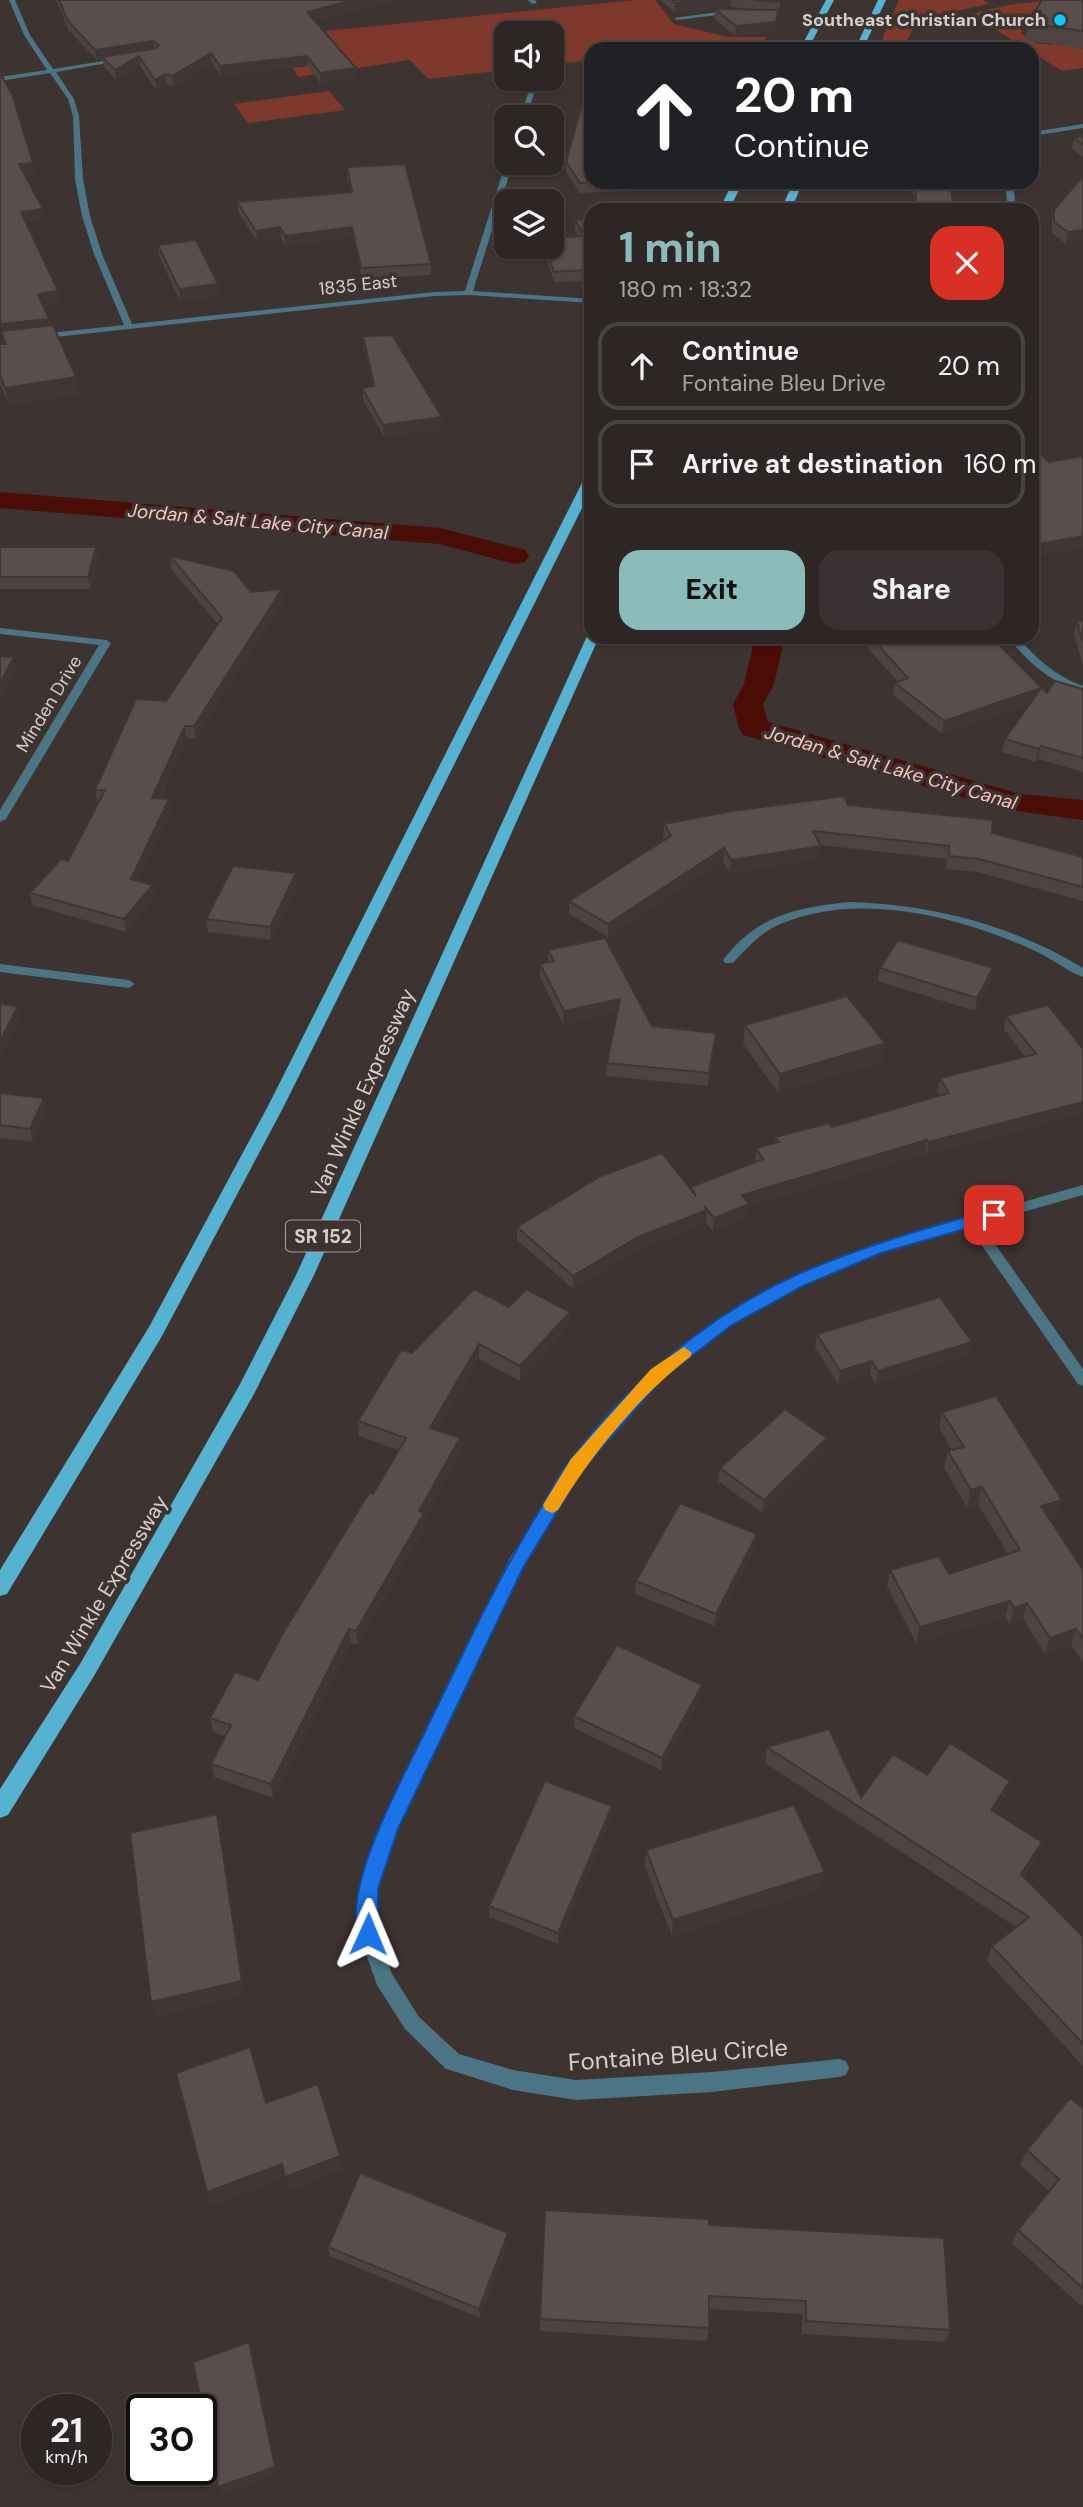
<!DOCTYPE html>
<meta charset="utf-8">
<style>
body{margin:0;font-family:"DM Sans",sans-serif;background:#3a3232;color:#f1f3f6;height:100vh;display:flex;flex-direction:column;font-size:26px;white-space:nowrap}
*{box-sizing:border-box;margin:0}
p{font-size:23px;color:#a7a5a7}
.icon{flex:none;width:38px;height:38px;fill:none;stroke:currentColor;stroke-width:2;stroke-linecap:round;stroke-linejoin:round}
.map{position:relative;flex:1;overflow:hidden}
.side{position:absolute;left:584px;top:203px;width:455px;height:441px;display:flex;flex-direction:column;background:#2e2625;border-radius:21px;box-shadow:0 2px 5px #0004,0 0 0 2px #494342}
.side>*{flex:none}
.guide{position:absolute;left:584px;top:42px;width:455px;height:147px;border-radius:21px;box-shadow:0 2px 5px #0004,0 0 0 2px #494342;background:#202124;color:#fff;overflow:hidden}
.buttons{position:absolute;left:494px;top:21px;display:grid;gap:14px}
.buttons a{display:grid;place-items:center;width:70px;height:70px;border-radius:14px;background:#2e2625;box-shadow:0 2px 5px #0004,0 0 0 2px #494342;font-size:35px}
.speed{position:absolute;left:21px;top:2394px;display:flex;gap:14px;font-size:35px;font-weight:700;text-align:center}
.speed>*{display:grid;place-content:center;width:91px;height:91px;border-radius:50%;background:#2e2625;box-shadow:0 2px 5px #0004,0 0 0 2px #494342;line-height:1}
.speed small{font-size:18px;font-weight:400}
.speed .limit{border:4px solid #111;border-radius:10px;background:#fff;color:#111}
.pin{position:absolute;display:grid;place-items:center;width:60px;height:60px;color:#fff;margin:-30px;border-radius:14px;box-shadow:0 4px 10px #0006}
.me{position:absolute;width:77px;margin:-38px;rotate:1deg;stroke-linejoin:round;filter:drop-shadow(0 0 5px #0008)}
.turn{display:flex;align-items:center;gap:24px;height:147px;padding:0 35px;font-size:32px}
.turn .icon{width:91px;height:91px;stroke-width:2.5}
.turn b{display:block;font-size:49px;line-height:60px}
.round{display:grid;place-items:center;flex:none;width:74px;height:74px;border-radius:21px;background:#3a3232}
.overview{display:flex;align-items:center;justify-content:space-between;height:119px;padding:0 35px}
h1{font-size:42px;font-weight:800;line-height:52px;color:#8bbbb9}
.cta{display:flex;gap:14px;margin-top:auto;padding:14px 35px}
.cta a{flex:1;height:80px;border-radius:21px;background:#8bbbb9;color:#111;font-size:28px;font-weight:800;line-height:80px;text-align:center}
.cta a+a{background:#3a3232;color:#f1f3f6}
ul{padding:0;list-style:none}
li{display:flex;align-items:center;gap:21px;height:88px;margin:0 14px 10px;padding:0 21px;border:4px solid #494342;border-radius:21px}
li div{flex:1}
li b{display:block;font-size:26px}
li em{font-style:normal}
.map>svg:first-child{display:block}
.green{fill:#7f382c}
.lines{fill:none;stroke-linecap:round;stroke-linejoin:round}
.canal{fill:#490d06;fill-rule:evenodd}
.minor{fill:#4b7584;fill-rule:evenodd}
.primary{fill:#56b2d1;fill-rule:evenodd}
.wall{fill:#4d4341;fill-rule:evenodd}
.shaded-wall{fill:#3e3735}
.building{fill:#594e4c;stroke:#3e3735;stroke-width:2}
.route{fill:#1a73e8;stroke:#114b97;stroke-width:2}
.slow{fill:#f59e0b}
.poi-dot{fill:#0ccafa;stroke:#3d3331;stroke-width:2.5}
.labels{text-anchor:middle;stroke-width:7;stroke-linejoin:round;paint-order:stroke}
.far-poi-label{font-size:18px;font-weight:bold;fill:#d7d0cf;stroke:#3d3331;text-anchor:end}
.far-street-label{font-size:18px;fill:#d7d0cf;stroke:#3d3331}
.far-water-label{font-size:19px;font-style:italic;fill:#f9c7be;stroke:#3d3331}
.shield{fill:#3d3331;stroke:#a9a1a0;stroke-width:2}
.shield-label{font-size:19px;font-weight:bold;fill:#d7d0cf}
.street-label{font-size:21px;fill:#d7d0cf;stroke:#3d3331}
.near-street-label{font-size:24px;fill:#d7d0cf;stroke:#3d3331}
</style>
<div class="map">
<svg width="1083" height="2507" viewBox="0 0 1083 2507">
<rect width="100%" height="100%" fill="#3d3331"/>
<path class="green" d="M635 0H655L674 24 728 37H766L762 49H592L591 60 551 65V33H506V70L428 79 410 60 298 77 276 36Z
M899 0H983L989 4 918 19 903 49H878Z
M1052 0 1032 29 1022 28 1021 33 1036 43 1051 45 1056 40 1083 49V68L1062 71 1033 53 1032 49H1026L971 14 1008 5Z
M329 91 345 110 248 123 234 104Z"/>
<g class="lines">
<path class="canal" d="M0 492 440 528 525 550 529 556 525 562 515 564 439 544 0 508Z
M755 637H785L774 684 763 704 768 722 1021 794 1083 800V820L1008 810 743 735 739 728 733 704 744 684Z"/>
<path class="minor" d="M9 0H15L30 35 53 69 122 58 125 60 56 72 74 99 79 116 83 179 90 216 102 254 132 324 434 292 465 291 506 162 513 163 473 291 592 299V303L468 295 434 296 37 339 36 337 40 334 124 325 94 254 82 216 75 179 73 116 68 99 50 73 0 81V77L47 70 24 35Z
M528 0H535L537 3 532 4Z
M732 10 734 13 677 20 674 18Z
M533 79H539L526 117H520Z
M1083 124V128L1032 136V132Z
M1005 182H1013L1016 210H1008Z
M0 628 106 640 111 643 6 819 0 822V810L99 645 0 634Z
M1008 637H1018C1036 659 1056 676 1083 686V692C1051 683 1028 663 1008 637Z
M851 902C934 905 1012 925 1083 968V977C1071 973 1061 965 1050 959 1038 952 1025 946 1012 941 943 913 854 894 783 923 763 930 747 948 733 963H725L723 960C757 915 798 907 851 902Z
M0 964 129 980 135 984 129 988 0 972Z
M1083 1185V1195L981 1224 1083 1369V1386L1078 1384 969 1227 880 1253 803 1285 731 1325 662 1377 582 1468 522 1567 396 1829 377 1889V1934L392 1974 419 2017 459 2054 513 2070 576 2080 712 2072 839 2059 846 2061 849 2068 846 2075 839 2077 712 2092 576 2100 513 2090 453 2071 446 2069 405 2029 377 1985 359 1934V1889L382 1822 510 1558 572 1460 652 1369 721 1317 793 1277 871 1245Z"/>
<path class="primary" d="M826 0H834L808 49H800Z
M878 0H886L863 49H855Z
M733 182H743L729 210H719Z
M793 182H803L791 210H781Z
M592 472V488L284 1106 162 1336 7 1594 0 1596V1570L149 1327 268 1106 586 475Z
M588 634 599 637 314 1275 254 1394 94 1676 8 1815 0 1818V1789L80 1664 239 1386 296 1275Z"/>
</g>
<path class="wall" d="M56 0H399L387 2 314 20 357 78 320 83 308 66 221 76 212 63 174 86 166 84 156 90 140 66 116 80 104 67 102 59 97 60 69 31Z
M661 0H781L775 31 735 36 714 18 715 9 675 13ZM730 7 751 9H715Z
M1083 0V49L1025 40 1028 23Z
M592 61V182H689V189L580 193 566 172V162L587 86 585 71V62Z
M0 73 35 174 25 175 45 220 26 222 58 291 60 303 43 306 49 319 50 325 76 377 78 394 9 405 0 385V344H4L2 336H0Z
M1083 136V157L1072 149 1074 138Z
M347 167 431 264V275L362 279 353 237 286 246 281 238 257 241 238 212 237 202 351 192 347 177Z
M1083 176 1066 244 1052 233V221L1054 210Z
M902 182H950L954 210H915L914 195Z
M575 219 592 221V282L584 281 554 282 543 247H551L578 237 575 230Z
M158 245 220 296 180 301 159 256Z
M363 336 442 429 384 437 363 400 362 388 373 387 364 348Z
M0 547H96L98 559 90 589H0Z
M170 556 251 592 282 589 283 602 195 739 186 738 160 798 169 799 171 812 138 881 153 885 155 898 126 932 32 905 30 893 68 861 98 802H97L95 790 166 701 218 624 171 569Z
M1077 621H1083V666L1074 634Z
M858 637H991L1047 693 1083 689V772L1038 759 1036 762 1002 752 1005 739 1030 704 942 734 893 695 895 683 898 682Z
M848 805 992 833 1083 857V901L977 872 946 869 947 859 820 845 819 859 730 873 723 861 608 937 569 914V901L665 840 663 837 664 824Z
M296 873 297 886 271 940 208 932 206 919Z
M548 950 652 1026 715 1046 708 1086 606 1076 607 1063 617 1012 563 1024 540 977V964L548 962Z
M880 968 991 981 975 1011 878 981Z
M1006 1016 1083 1049 926 1156 925 1154 749 1206 747 1217 713 1231 706 1223 637 1250 573 1289 517 1240V1227L691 1189V1187L755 1162 756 1148 774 1143 775 1137 832 1127 940 1095 937 1091 940 1078 1025 1057 1004 1029Z
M745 1025 885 1043 882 1062 778 1092 743 1044Z
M0 1093 47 1112 33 1142 0 1138Z
M509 1307 569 1326 520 1381 479 1359 438 1430 460 1438 461 1452 425 1518V1527L358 1645 351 1643 273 1798 214 1777 211 1764 225 1736 213 1732 210 1718 258 1680 373 1494 399 1450 359 1436 358 1421 412 1353Z
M817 1334 972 1342 969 1355 876 1384 870 1374 838 1384 815 1347Z
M942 1412 1062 1500 1057 1516 1049 1519 1083 1570V1663L1071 1645 1045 1654 1023 1619 1010 1624 1005 1617 916 1643 887 1586 890 1570 949 1574 1008 1554 978 1504 967 1507 944 1468 948 1451 952 1450 939 1428Z
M825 1451 762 1513 718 1481 720 1468Z
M755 1547 714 1626 635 1594 636 1581Z
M701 1697 661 1770 574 1728V1716Z
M767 1747 861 1798 927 1775 1010 1781 1005 1797 995 1812 1036 1858 1024 1877 1083 1937V2066L987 1961 992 1946 1016 1927 765 1763Z
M612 1817 558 1944 489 1917V1906Z
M646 1850 821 1889 672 1936 645 1867Z
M1083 2108V2304L1081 2306 1012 2243 1018 2230 1049 2191 1020 2165 1027 2150Z
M709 2225 950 2330 945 2342 802 2334V2314L709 2309V2328L707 2341 540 2331V2319Z
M508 2242 480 2318 330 2256 328 2247Z"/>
<path class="shaded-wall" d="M354 0H399L387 2 308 21 307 12Z
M575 0H593L575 2Z
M707 0H731L730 7 675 13V3Z
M778 10 775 31 735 36 736 26Z
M153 41 155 50 102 57V59L97 60 95 50Z
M211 53 212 63 174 86 172 76Z
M139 56 140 66 116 80 115 70Z
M307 56 308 66 221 76 220 66Z
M356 68 357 78 320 83V73Z
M165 74 166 84 156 90 155 80Z
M33 163 35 174 21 175 19 164Z
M43 209 45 220 23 223 21 212Z
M280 227 281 238 257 241 256 231Z
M352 227 353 237 286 246 285 236Z
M1083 230V241L1066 244 1068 232Z
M218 284 220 296 180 301 179 289Z
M58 291 60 303 40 306 38 294Z
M49 319 51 331H1L2 336H0V324Z
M76 377 78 394 9 405 5 388Z
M442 417V429L384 437 383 425Z
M1083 536V548L1032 557V545Z
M96 547 98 559 90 589 88 577Z
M282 589 283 602 195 739 194 726Z
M14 657 17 670 0 702V683Z
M1041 688 1038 701 942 734 944 721Z
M185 726 186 738 154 810 152 798Z
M1041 746 1038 759 1036 762 1039 749Z
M169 799 171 812 133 892 131 879Z
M821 846 819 859 730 873 731 860Z
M724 848 723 861 608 937V924Z
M296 873 297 886 271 940 270 927Z
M153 885 155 898 126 932 124 919Z
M993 968 991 981 975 1011 977 998Z
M620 999V1012L563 1024 564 1011Z
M18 1006 21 1019 0 1061V1041Z
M716 1033 715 1046 708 1086 709 1073Z
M885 1043 882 1062 778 1092 780 1074Z
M44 1098 47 1112 33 1142 30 1129Z
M1083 1102V1114L926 1156 929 1142Z
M927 1140 925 1154 749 1206 747 1217 713 1231 714 1218 742 1195Z
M707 1210 706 1223 637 1250 573 1289V1276L638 1237Z
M570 1312 569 1326 520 1381V1366Z
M972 1342 969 1355 876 1384 878 1371Z
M479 1344V1359L431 1443 430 1428Z
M872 1361 870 1374 838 1384 840 1371Z
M460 1438 461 1452 425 1518V1527L358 1645 356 1631 419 1511Z
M827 1438 825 1451 762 1513 764 1500Z
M982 1487 978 1504 967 1507 971 1490Z
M1062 1500 1057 1516 1036 1523 1041 1506Z
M757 1534 755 1547 714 1626 716 1614Z
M1010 1601 1005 1617 916 1643 920 1627Z
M1027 1603 1023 1619 1010 1624 1014 1608Z
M349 1629 351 1643 273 1798 271 1784Z
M1076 1629 1071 1645 1045 1654 1050 1638Z
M702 1685 701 1697 661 1770 662 1758Z
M1010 1781 1005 1797 986 1826 991 1810Z
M612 1806V1817L558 1944V1933Z
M217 1814 221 1830 246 1996 156 2017 151 2002Z
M1042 1842 1036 1858 1016 1889 1021 1874Z
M825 1872 821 1889 672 1936 673 1920Z
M340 2156 343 2170 289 2191 285 2177Z
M282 2164 285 2178 211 2206 207 2192Z
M508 2233V2242L480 2318 479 2309Z
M249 2342 252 2351 278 2474 222 2495 218 2487Z"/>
<path class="building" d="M59 0H354L307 12 356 68 320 73 307 56 220 66 211 53 172 76 165 74 155 80 139 56 115 70 102 57 157 48 159 45 153 41 95 50 68 21Z
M672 0H707L675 3Z
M754 0H780L779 2Z
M1042 0H1083V31L1028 23Z
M715 9 778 10 776 22 736 26Z
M592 61V182H599L580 183 566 162 588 83 585 62Z
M0 73 12 94 33 163 19 164 43 209 21 212 58 291 38 294 49 319 0 324Z
M1083 136V144L1074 138Z
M405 164 431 264 361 268 352 227 285 236 280 227 256 231 237 202 352 192 347 167Z
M1083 176V230L1068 232 1054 222V210Z
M913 182H950L954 210H917L915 185Z
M575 219 592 221V271L584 270 554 272 546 247H551V238L584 236Z
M196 240 218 284 179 289 158 245Z
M53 325 76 377 5 388 0 376V344H6L1 331Z
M392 335 442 417 383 425 362 388 374 386 363 336Z
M1032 447 1049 462 1083 456V536L1032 545Z
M0 547H96L88 577H0Z
M170 556 234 571 251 592 282 589 194 726H185L152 798 169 799 131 879 153 885 124 919 30 893 61 859 68 861 105 790H95L136 699 166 701 222 618Z
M1077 621H1083V643Z
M871 637H991L1047 693 1055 681 1083 689V758L1041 746 1039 749 1005 739 1041 688 944 721 895 683 908 678Z
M0 656 14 657 0 683Z
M844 796 848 805 993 820 992 833 1083 857V887L979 859 949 856V846L813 831 821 846 731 860 724 848 608 924 569 901 671 836 664 824 732 811Z
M233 866 296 873 270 927 206 919Z
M605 938 652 1026 716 1033 709 1073 607 1063 620 999 564 1011 540 964 554 961 548 950Z
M898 940 993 968 977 998 880 968Z
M847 996 885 1043 780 1074 745 1025Z
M0 1004 18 1006 0 1041Z
M1048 1005 1083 1049V1102L929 1142 927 1140 742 1195 749 1204 714 1218 704 1206 707 1210 638 1237 573 1276 517 1227 601 1176 662 1153 696 1196 691 1187 763 1159 756 1148 779 1142 775 1137 829 1123 832 1127 949 1093 940 1078 1036 1054 1006 1016Z
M0 1093 44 1098 30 1129 0 1125Z
M474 1289 509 1307 526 1289 570 1312 520 1366 479 1344 430 1428 460 1438 419 1511 424 1513 356 1631 349 1629 271 1784 211 1764 231 1725 210 1718 235 1672 258 1680 283 1633 369 1493 373 1494 406 1438 358 1421 401 1350 412 1353Z
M940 1297 972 1342 878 1371 872 1361 840 1371 817 1334Z
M996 1396 1062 1500 1041 1506 1083 1570V1639L1076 1629 1050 1638 1027 1603 1014 1608 1010 1601 920 1627 890 1570 939 1556 949 1574 1020 1550 982 1487 971 1490 948 1451 964 1447 942 1412Z
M785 1409 827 1438 764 1500 720 1468Z
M680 1503 757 1534 716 1614 636 1581Z
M617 1645 702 1685 662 1758 574 1716Z
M829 1729 861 1798 893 1754 927 1775 950 1743 1010 1781 991 1810 1042 1842 1021 1874 1083 1937V2044L992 1946 1029 1917 767 1747Z
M545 1781 612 1806 558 1933 489 1906Z
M794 1805 825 1872 673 1920 646 1850Z
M217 1814 242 1981 151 2002 130 1833Z
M250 2047 266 2103 318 2084 340 2156 285 2177 282 2164 207 2192 176 2073Z
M1070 2098 1083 2108V2288L1018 2230 1059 2179 1027 2150Z
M360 2173 508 2233 479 2309 328 2247Z
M545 2210 709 2219V2225L944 2238 950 2330 806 2321V2301L709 2296V2328L540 2319Z
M249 2342 275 2467 218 2487 193 2362Z"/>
<path class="route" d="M994 1209 1002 1215 1000 1219 881 1253 803 1286 732 1325 663 1378 583 1469 523 1568 398 1829 378 1889V1934L375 1941 368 1944 360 1941C340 1894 396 1791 417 1748 456 1669 492 1588 538 1513 549 1495 558 1475 571 1459 629 1383 707 1316 794 1276 859 1247 926 1228 994 1209Z"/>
<path class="slow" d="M684 1347 692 1353 690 1357C637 1398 592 1454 558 1510L552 1513 545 1510 543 1505 571 1459 651 1369Z"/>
<circle class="poi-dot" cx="1060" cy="20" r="7"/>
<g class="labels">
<g class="far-poi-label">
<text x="1046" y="26">Southeast Christian Church</text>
</g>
<g class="far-street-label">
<text transform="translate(358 285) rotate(-6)" y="6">1835 East</text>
<text transform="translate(49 704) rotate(-59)" y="6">Minden Drive</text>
</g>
<g class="far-water-label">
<text transform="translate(258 521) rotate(5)" y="7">Jordan &amp; Salt Lake City Canal</text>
<text transform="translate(891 767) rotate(16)" y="7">Jordan &amp; Salt Lake City Canal</text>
</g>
<rect class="shield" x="286" y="1220.5" width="74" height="31" rx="5"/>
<g class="shield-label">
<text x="323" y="1243">SR 152</text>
</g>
<g class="street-label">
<text transform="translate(363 1093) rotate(-66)" y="7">Van Winkle Expressway</text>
<text transform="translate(104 1594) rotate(-59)" y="7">Van Winkle Expressway</text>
</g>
<g class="near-street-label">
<text transform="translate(678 2055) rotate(-4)" y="8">Fontaine Bleu Circle</text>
</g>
</g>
</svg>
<div class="buttons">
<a><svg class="icon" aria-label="sound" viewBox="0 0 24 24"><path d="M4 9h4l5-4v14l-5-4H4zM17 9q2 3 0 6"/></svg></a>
<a><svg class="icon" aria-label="search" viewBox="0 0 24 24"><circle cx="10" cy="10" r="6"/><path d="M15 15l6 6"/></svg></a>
<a><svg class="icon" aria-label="layers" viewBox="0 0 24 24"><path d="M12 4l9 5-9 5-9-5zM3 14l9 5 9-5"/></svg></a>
</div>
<div class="speed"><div>21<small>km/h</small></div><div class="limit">30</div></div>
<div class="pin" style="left:994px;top:1215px;background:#d93025"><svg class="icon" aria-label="arrive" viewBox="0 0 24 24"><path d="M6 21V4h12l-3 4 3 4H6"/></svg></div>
<svg class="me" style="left:368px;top:1934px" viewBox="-20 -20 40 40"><path d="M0-17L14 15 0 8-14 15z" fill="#1a73e8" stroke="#fff" stroke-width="4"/></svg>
<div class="guide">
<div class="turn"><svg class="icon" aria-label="ahead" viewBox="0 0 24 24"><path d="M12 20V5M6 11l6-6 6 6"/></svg><div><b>20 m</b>Continue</div></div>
</div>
<section class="side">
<div class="overview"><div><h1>1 min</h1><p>180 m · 18:32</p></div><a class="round" style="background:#d93025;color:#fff"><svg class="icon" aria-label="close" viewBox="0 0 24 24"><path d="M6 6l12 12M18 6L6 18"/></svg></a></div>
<ul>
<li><svg class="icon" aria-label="ahead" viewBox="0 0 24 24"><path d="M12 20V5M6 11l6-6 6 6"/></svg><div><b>Continue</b><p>Fontaine Bleu Drive</p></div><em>20 m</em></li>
<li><svg class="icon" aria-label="arrive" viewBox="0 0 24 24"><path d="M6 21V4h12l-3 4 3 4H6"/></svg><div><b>Arrive at destination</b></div><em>160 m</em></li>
</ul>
<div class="cta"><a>Exit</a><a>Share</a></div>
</section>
</div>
